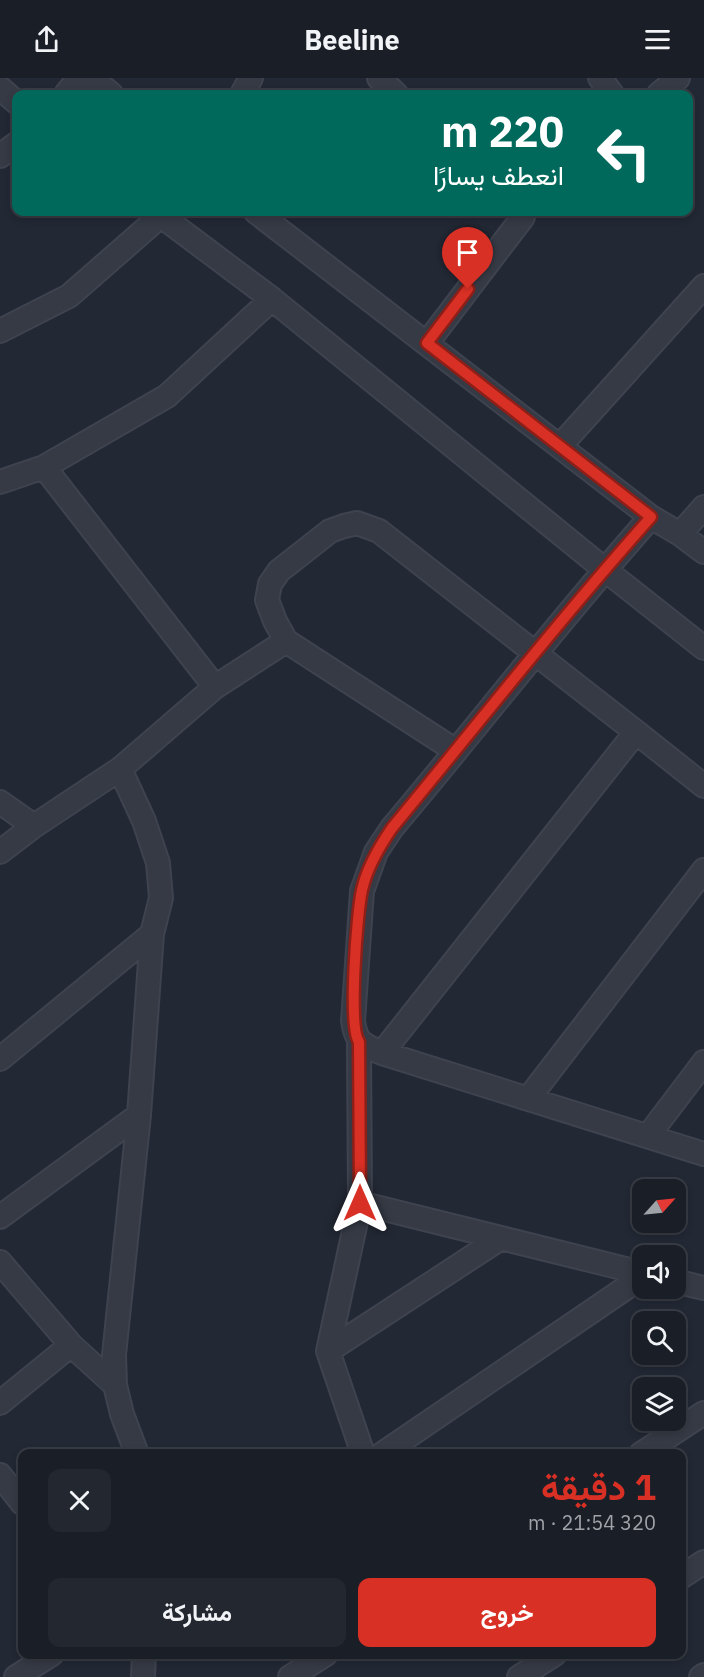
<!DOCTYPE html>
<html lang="ar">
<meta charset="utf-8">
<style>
body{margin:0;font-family:"IBM Plex Sans",Vazirmatn,sans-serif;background:#23272f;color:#f1f3f6;direction:rtl;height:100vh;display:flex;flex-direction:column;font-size:22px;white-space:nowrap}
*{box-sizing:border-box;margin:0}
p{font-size:20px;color:#9fa2a7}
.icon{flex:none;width:33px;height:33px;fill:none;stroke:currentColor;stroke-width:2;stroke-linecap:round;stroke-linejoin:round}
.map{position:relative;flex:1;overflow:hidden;direction:ltr}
.details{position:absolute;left:18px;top:1371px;width:668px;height:210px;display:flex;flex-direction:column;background:#1a1e27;border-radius:12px;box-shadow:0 3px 9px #0003,0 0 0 2px #383c44;direction:rtl}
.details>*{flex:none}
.hud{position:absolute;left:12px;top:12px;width:681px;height:126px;border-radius:12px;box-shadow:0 3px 9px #0003,0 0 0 2px #383c44;direction:rtl;background:#00695c;color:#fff;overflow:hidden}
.needle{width:39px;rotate:63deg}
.fabs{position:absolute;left:632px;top:1101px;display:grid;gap:12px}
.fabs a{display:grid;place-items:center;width:54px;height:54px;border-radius:12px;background:#1a1e27;box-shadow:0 3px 9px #0003,0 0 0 2px #383c44;font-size:30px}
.pin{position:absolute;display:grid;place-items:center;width:51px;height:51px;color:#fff;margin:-62px -26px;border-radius:50% 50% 50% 0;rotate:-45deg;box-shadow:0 0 6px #0007}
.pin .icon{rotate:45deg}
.me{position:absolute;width:66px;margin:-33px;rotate:0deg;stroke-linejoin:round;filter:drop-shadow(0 0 4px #0008)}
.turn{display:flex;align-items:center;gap:21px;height:126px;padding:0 30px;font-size:27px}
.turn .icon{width:78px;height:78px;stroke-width:2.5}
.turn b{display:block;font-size:42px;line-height:51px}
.round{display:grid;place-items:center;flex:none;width:63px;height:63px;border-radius:12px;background:#23272f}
.overview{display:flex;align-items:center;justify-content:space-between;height:102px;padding:0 30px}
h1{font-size:36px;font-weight:700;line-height:45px;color:#d93025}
.primary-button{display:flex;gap:12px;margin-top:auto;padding:12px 30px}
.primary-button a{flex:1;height:69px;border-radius:12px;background:#d93025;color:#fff;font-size:24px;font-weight:700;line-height:69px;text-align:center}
.primary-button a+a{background:#23272f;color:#f1f3f6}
header{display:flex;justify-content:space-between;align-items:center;height:78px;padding:0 30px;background:#1a1e27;font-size:27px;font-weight:700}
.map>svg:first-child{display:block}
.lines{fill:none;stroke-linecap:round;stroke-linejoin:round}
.street-casing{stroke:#3e434f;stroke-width:26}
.street{stroke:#353a45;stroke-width:22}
.route-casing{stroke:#8d1f18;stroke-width:15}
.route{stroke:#d93025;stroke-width:10}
</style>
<header><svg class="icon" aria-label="menu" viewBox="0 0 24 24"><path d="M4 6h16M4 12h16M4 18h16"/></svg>Beeline<svg class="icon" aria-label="share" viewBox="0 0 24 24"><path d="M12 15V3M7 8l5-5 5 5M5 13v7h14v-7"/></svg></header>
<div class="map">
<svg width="704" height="1599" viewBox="0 0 704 1599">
<rect width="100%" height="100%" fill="#222834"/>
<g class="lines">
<g class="street-casing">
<path id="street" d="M92 0 111 16
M379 0 396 16
M600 0 612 16
M0 10 16 24
M66 16 79 0
M242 16 251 0
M659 16 678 0
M0 78 16 66
M156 134 272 221 604 491 704 570
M256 134 651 439 680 456 704 474
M0 253 69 218 165 134
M427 265 523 139 517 134
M560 368 704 208
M44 389 215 609
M0 404 44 389 167 318 272 221
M651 439C561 540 479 647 392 750L376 774 362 813 353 943C356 965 363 967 382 975L704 1076
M680 456 704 429
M286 563 275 543 267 522 270 506 279 493 330 453 344 448 357 445 379 453 636 654 382 975
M636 654 704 708
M120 691 144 743 158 785 161 820 152 856 139 1037 114 1277 115 1307 122 1336 137 1376
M0 724 34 748
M0 774 34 748 120 691 215 609 286 563 456 673
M359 964 360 1125 328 1273 363 1376
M0 981 152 856
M528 1021 704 792
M648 1058 704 984
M360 1125 642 1195
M0 1139 139 1037
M0 1184 71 1267 115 1307
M675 1203 704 1210
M328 1273 501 1160
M0 1325 71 1267
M382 1376 642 1199
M641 1376 704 1335
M0 1397 22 1425
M681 1499 704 1484
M16 1599 52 1576
M143 1599 144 1576
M290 1599 326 1576
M519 1599 555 1576
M701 1599 704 1597"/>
</g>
<use href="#street" class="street"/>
</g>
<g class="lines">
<g class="route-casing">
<path id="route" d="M360 1125 359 964C348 949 357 834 362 812 367 789 379 769 392 750 478 646 561 540 651 439L427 265 468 211"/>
</g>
<use href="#route" class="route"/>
</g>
</svg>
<div class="fabs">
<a><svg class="needle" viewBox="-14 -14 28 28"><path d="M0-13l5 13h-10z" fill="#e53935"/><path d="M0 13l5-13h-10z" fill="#9fa2a7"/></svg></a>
<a><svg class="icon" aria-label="sound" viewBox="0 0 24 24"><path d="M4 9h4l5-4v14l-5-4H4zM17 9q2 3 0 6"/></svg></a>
<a><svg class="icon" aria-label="search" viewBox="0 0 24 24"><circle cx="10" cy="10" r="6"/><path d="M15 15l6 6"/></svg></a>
<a><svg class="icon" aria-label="layers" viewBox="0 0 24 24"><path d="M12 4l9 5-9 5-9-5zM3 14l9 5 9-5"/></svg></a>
</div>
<div class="pin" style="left:468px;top:211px;background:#d93025"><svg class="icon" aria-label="arrive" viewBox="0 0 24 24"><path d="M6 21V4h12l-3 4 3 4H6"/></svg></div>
<svg class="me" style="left:360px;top:1125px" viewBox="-20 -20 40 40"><path d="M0-17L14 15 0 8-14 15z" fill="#d93025" stroke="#fff" stroke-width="4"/></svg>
<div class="hud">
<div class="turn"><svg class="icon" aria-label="left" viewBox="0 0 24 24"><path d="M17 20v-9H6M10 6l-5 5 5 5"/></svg><div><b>220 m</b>انعطف يسارًا</div></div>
</div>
<section class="details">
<div class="overview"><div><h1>1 دقيقة</h1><p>320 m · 21:54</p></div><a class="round"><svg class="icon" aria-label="close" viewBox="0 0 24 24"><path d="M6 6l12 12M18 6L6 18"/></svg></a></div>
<div class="primary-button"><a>خروج</a><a>مشاركة</a></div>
</section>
</div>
